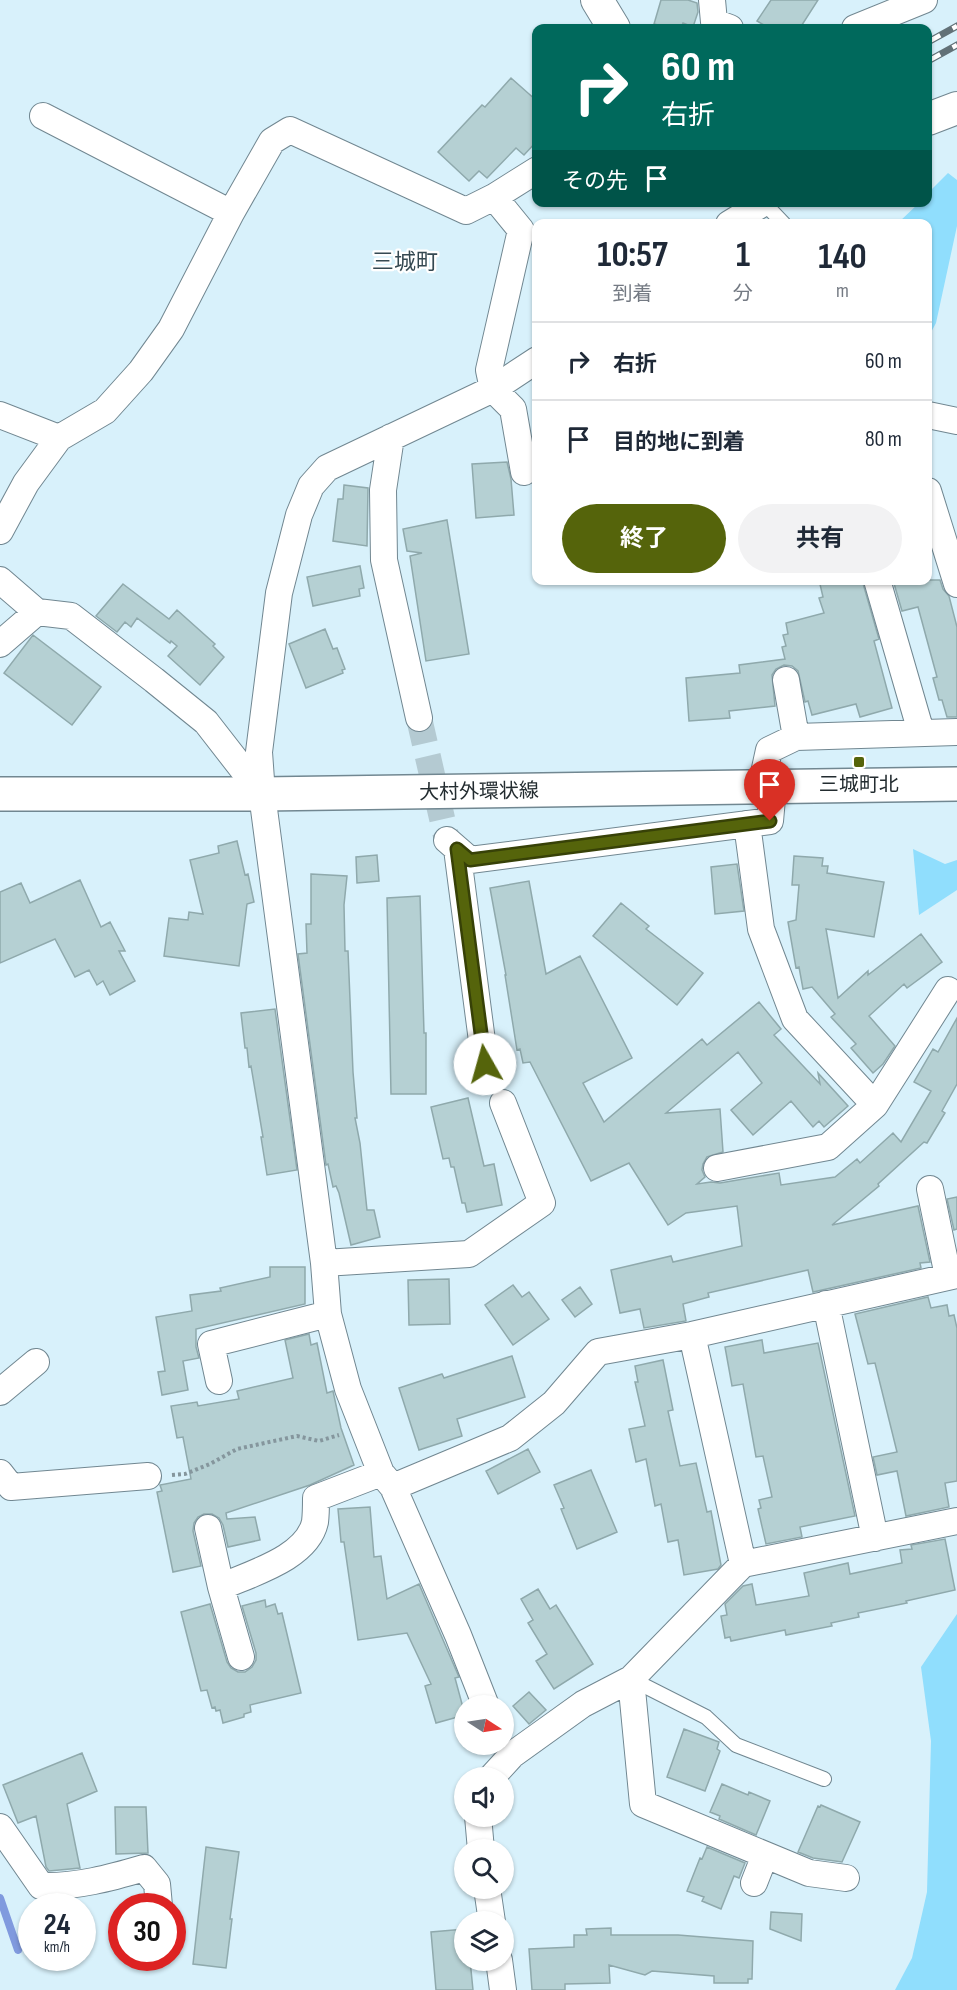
<!DOCTYPE html>
<html lang="ja">
<meta charset="utf-8">
<style>
body{margin:0;font-family:"Sofia Sans Condensed","Noto Sans JP",sans-serif;background:#f2f2f3;color:#1f2937;height:100vh;display:flex;flex-direction:column;font-size:22px;white-space:nowrap}
*{box-sizing:border-box;margin:0}
p{font-size:20px;color:#747a83}
.icon{flex:none;width:33px;height:33px;fill:none;stroke:currentColor;stroke-width:2;stroke-linecap:round;stroke-linejoin:round}
.map{position:relative;flex:1;overflow:hidden}
.side{position:absolute;left:532px;top:219px;width:400px;height:366px;display:flex;flex-direction:column;background:#fff;border-radius:12px;box-shadow:0 2px 4px #0004}
.side>*{flex:none}
.guide{position:absolute;left:532px;top:24px;width:400px;height:183px;border-radius:12px;box-shadow:0 2px 4px #0004;background:#00695c;color:#fff;overflow:hidden}
.needle{width:39px;rotate:102deg}
.fabs{position:absolute;left:454px;top:1695px;display:grid;gap:12px}
.fabs a{display:grid;place-items:center;width:60px;height:60px;border-radius:50%;background:#fff;box-shadow:0 2px 4px #0004;font-size:30px}
.speed{position:absolute;left:18px;top:1893px;display:flex;gap:12px;font-size:30px;font-weight:700;text-align:center}
.speed>*{display:grid;place-content:center;width:78px;height:78px;border-radius:50%;background:#fff;box-shadow:0 2px 4px #0004;line-height:1}
.speed small{font-size:15px;font-weight:400}
.speed .limit{border:9px solid #d22;background:#fff;color:#111}
.pin{position:absolute;display:grid;place-items:center;width:51px;height:51px;color:#fff;margin:-62px -26px;border-radius:50% 50% 50% 0;rotate:-45deg;box-shadow:0 0 6px #0007}
.pin .icon{rotate:45deg}
.me{position:absolute;width:66px;margin:-33px;rotate:353deg;stroke-linejoin:round;filter:drop-shadow(0 0 4px #0008)}
.turn{display:flex;align-items:center;gap:21px;height:126px;padding:0 30px;font-size:27px}
.turn .icon{width:78px;height:78px;stroke-width:2.5}
.turn b{display:block;font-size:42px;line-height:51px}
.then{display:flex;align-items:center;height:57px;padding:0 30px;background:#0003;gap:12px;font-size:22px}
.eta{display:flex;justify-content:space-evenly;align-items:center;height:102px;text-align:center}
.eta b{font-size:36px;font-weight:700;line-height:42px}
.primary-button{display:flex;gap:12px;margin-top:auto;padding:12px 30px}
.primary-button a{flex:1;height:69px;border-radius:36px;background:#55640b;color:#fff;font-size:24px;font-weight:700;line-height:69px;text-align:center}
.primary-button a+a{background:#f2f2f3;color:#1f2937}
ul{padding:0;list-style:none}
li{display:flex;align-items:center;gap:18px;height:78px;padding:0 30px;border-top:2px solid #e0e1e3}
li div{flex:1}
li b{display:block;font-size:22px}
li em{font-style:normal}
.map>svg:first-child{display:block}
.green{fill:#90defd}
.lines{fill:none;stroke-linecap:round;stroke-linejoin:round}
.stream{stroke:#809ade;stroke-width:8}
.building{fill:#b5d0d3;stroke:#8fa9ac;stroke-width:1.5}
.minor-tunnel{stroke:#b4cad2;stroke-width:26;stroke-dasharray:26 13;stroke-linecap:butt}
.service-casing{stroke:#718791;stroke-width:16}
.minor-casing{stroke:#718791;stroke-width:28}
.tertiary-casing{stroke:#718791;stroke-width:34}
.secondary-casing{stroke:#718791;stroke-width:36}
.path{stroke:#85969d;stroke-width:4;stroke-dasharray:3 3;stroke-linecap:butt}
.service{stroke:#fff;stroke-width:14}
.minor{stroke:#fff;stroke-width:26}
.tertiary{stroke:#fff;stroke-width:32}
.secondary{stroke:#fff;stroke-width:33}
.rail-casing{stroke:#627177;stroke-width:7}
.rail{stroke:#fff;stroke-width:4.5;stroke-dasharray:14;stroke-linecap:butt}
.route-casing{stroke:#374107;stroke-width:15}
.route{stroke:#55640b;stroke-width:10}
.poi-dot{fill:#55640b;stroke:#fff;stroke-width:2}
.labels{text-anchor:middle;stroke-width:4.5;stroke-linejoin:round;paint-order:stroke}
.poi-label{font-size:20px;fill:#232c30;stroke:#fff}
.street-label{font-size:20px;fill:#232c30;stroke:#fff}
.quarter-label{font-size:22px;fill:#354952;stroke:#fff}
</style>
<div class="map">
<svg width="957" height="1990" viewBox="0 0 957 1990">
<rect width="100%" height="100%" fill="#d8f1fb"/>
<path class="green" d="M948 173 957 180V226L936 323 929 336 928 224 898 223 919 203 928 202 929 192Z
M913 849 945 864 957 860V890L919 915Z
M957 1614V1990H895L912 1958 927 1892 931 1741 921 1667Z"/>
<g class="lines">
<path class="stream" d="M0 1898 18 1950"/>
</g>
<path class="building" d="M661 0H688L697 3 698 12 693 27 683 23 681 28H669L654 24Z
M771 0H818L800 28H769L757 21Z
M511 78 537 101V141L524 155 516 148 487 178 479 171 469 181 438 152 482 105 485 107Z
M507 462 511 479 514 515 476 518 472 464Z
M344 485 368 488 367 546 333 541 338 499H343Z
M447 520 469 654 426 661 410 556 422 553 407 551 403 529Z
M360 566 364 588 359 589 360 596 313 606 307 577Z
M819 580H862L879 639 874 641 892 708 860 717 856 704 812 715 808 701 805 702 798 671 792 666 784 665 776 669 772 675 775 706 729 711 730 718 689 721 686 678 740 673 739 665 785 659 782 647 786 646 783 635 788 634 786 623 824 613 819 598 823 597Z
M893 580H940L943 589 949 596 957 627V717H947L942 700H939L933 678 937 677 918 607 902 611Z
M123 584 169 619 177 610 215 644 213 646 224 657 200 685 168 656 177 646 171 641 170 643 137 618 131 627 125 622 117 632 96 616Z
M325 629 333 649 337 648 345 669 342 670 343 673 306 688 289 644Z
M33 635 101 687 72 725 4 673Z
M237 841 245 875 248 874 254 902 247 904 239 966 164 956 169 918 188 920 189 912 203 914 190 860 219 853 218 846Z
M377 855 379 881 357 883 356 857Z
M794 856 823 858 822 866H828L827 873 884 882 874 937 826 929 838 998 868 971V975L921 934 942 962 907 988 904 984 869 1016 895 1046 883 1064 873 1073 851 1048 856 1044 831 1017 835 1014 812 987 803 989 799 967 796 968 788 922 796 920 799 885H792Z
M737 864 744 911 715 914 711 867Z
M311 874 347 876 344 905 345 951H348L353 1072 357 1118H355L360 1143 367 1210H374L380 1237 351 1245 339 1193 336 1186 333 1187 328 1164 326 1165 298 954 307 953 306 924H311Z
M80 880 101 927 110 922 125 951H119L135 981 110 995 103 981 97 985 89 970 75 977 55 939 0 963V892L21 883 30 903Z
M529 881 546 974 580 956 632 1058 583 1083 604 1122 702 1039 707 1045 759 1002 781 1029 774 1035 820 1084 818 1073 848 1106 824 1127 819 1121 813 1127 791 1101 753 1135 731 1110 762 1083 738 1052 666 1113 720 1109 723 1152 707 1157 703 1164 702 1170 705 1177 697 1184 711 1182 720 1183 779 1173 781 1185 835 1177 857 1159 860 1163 893 1133 901 1142 931 1091 914 1082 933 1049 938 1052 957 1018V1084L942 1111 945 1113 927 1143 924 1142 878 1184 879 1186 832 1225 918 1206 930 1262 920 1263 921 1268 813 1292 808 1270 708 1293 709 1297 683 1304 686 1321 644 1328 640 1309 620 1313 611 1270 671 1256 673 1262 742 1246 737 1206 686 1213 668 1225 629 1163 591 1181 530 1062 523 1063 520 1049 517 1050 505 975H506L490 888Z
M420 896 424 1033H426V1094H391L387 898Z
M621 903 649 926 646 929 703 973 677 1005 593 936Z
M275 1009 297 1170 267 1175 261 1137H263L251 1066 249 1067 247 1048H245L241 1013Z
M468 1098 484 1166 494 1164 502 1205 467 1212 465 1203H462L454 1167H451L449 1158 443 1159 431 1107Z
M957 1197V1229L954 1230 947 1199Z
M270 1267H305V1304L196 1329V1347L199 1358 183 1361 188 1390 162 1395 158 1372 165 1371 156 1317 192 1311 190 1295 221 1291 220 1288 270 1277Z
M449 1279 450 1324 409 1325 408 1280Z
M513 1285 522 1297 529 1292 549 1319 513 1345 485 1305Z
M580 1287 592 1304 575 1317 562 1300Z
M928 1297 931 1308 947 1305 949 1316 954 1315 957 1328V1481L945 1483 949 1507 906 1516 897 1471 877 1475 873 1457 897 1452 875 1363 868 1364 855 1314Z
M309 1334 311 1345 317 1343 327 1393 333 1391 341 1428 354 1465 310 1485 226 1513 227 1519 255 1517 260 1540 228 1547 223 1525 219 1518 212 1514H204L198 1517 194 1523 193 1531 201 1566 173 1572 157 1492 162 1491 160 1485 191 1479 183 1437 177 1438 171 1406 197 1402 198 1406 239 1399 237 1391 293 1378 285 1340Z
M762 1340 764 1353 818 1343 855 1516 800 1527 802 1537 766 1544 758 1509 761 1508 759 1500 772 1497 763 1456 756 1457 743 1384 732 1386 725 1347Z
M512 1356 525 1397 457 1419 462 1436 419 1450 399 1388 442 1374 444 1378Z
M663 1360 673 1410 668 1411 680 1466 696 1463 707 1512 711 1511 721 1565 718 1569 684 1575 678 1540 668 1542 661 1504 655 1506 646 1459 636 1462 629 1429 645 1426 635 1382H638L635 1366Z
M528 1449 540 1472 498 1494 486 1471Z
M591 1470 617 1532 577 1549 561 1509 564 1508 554 1485Z
M370 1507 374 1557 381 1556 387 1599 419 1584 459 1677 455 1678 465 1715 436 1723 425 1686 431 1684 407 1633 358 1640 344 1542H341L338 1509Z
M945 1539 955 1590 906 1601 907 1603 858 1613 859 1617 831 1623 832 1626 786 1635 785 1630 731 1641 730 1637 725 1638 721 1616 727 1615 725 1604 743 1586 752 1584 756 1605 809 1596 804 1573 848 1563 850 1574 902 1563 900 1550 912 1549 911 1545Z
M538 1589 550 1609 556 1605 593 1664 554 1689 536 1661 547 1654 528 1623 533 1620 521 1599Z
M265 1600 266 1607 275 1604 278 1614 282 1613 301 1693 250 1705 251 1712 244 1714V1717L223 1723 220 1710 216 1711 215 1707 212 1708 207 1690 201 1691 181 1612 210 1604 227 1662 231 1668 238 1672H245L252 1667 256 1660V1653L242 1606Z
M529 1692 546 1710 529 1724 513 1706Z
M684 1729 719 1742 717 1749 720 1751 705 1791 667 1777Z
M82 1753 97 1791 67 1804 80 1868 49 1871 46 1867 36 1816 18 1823 3 1785Z
M722 1784 748 1795 749 1792 770 1801 756 1835 719 1819 720 1816 710 1812Z
M821 1805 860 1822 842 1862 813 1858 798 1852 818 1806 820 1807Z
M115 1807H146L148 1853 116 1854Z
M206 1847 239 1852 230 1919H232L226 1968 193 1964Z
M707 1847 745 1863 739 1878 734 1876 721 1909 702 1901 704 1897 687 1891 700 1858 702 1859Z
M771 1912 802 1914 801 1941 770 1929Z
M611 1928V1935H678L753 1941 752 1979H748V1983H714V1976L652 1971 645 1975 609 1965 610 1983 565 1984V1990H532L529 1949 574 1947V1935H587L586 1929Z
M465 1929V1960H470L473 1990H436L431 1932Z"/>
<g class="lines">
<path class="minor-tunnel" d="M419 718 447 840"/>
<g class="service-casing">
<path id="service" d="M764 203 784 224
M631 1679 706 1717 736 1745 824 1779"/>
</g>
<g class="minor-casing">
<path id="minor" d="M712 0 714 22 730 28
M855 28 924 0
M43 116 231 213 272 141 290 130 466 211 494 197
M729 224 765 202
M0 415 59 438
M928 415 957 421
M391 437 383 490 384 560 419 718
M524 472 513 409 493 389 489 370 521 230 494 197 537 170
M928 491 957 584
M0 531 26 483 59 438 105 411 141 371 171 329 231 213
M0 580 37 612
M877 580 921 732
M0 644 37 612 71 616 154 680 206 722 262 794
M786 680 796 737
M761 787 769 750 796 737 957 732
M447 840 470 860 770 821 773 787
M457 849 485 1064
M875 1105 948 990
M717 1168 828 1147 875 1105 795 1019 761 929 747 824
M930 1189 948 1276
M324 1263 469 1254 542 1203 503 1103
M826 1304 875 1538
M692 1335 743 1564
M219 1381 211 1344 328 1314
M0 1392 36 1362
M0 1473 11 1487 148 1476
M393 1487 510 1438 554 1403 598 1352 692 1335 957 1275
M208 1528 221 1587
M241 1657 221 1587C252 1573 307 1558 315 1522 316 1514 316 1506 316 1498L381 1473
M631 1679 643 1804 809 1873 846 1878
M486 1706 458 1635 393 1487 381 1473 348 1389 328 1314 324 1263 262 794 259 752 279 593 299 515 311 486 327 468 493 389 537 360
M491 1778 512 1755 583 1704 631 1679 743 1564 957 1521
M478 1816 481 1850
M0 1827 41 1886C77 1887 110 1878 144 1868L157 1884 159 1906
M754 1883 765 1855
M487 1888 492 1922
M499 1960 503 1990"/>
</g>
<g class="tertiary-casing">
<path id="tertiary" d="M597 0 614 28
M928 119 957 108"/>
</g>
<g class="secondary-casing">
<path id="secondary" d="M0 794H262L957 784"/>
</g>
<path class="path" d="M172 1475 185 1474 210 1464 237 1449 297 1436 319 1441 339 1435"/>
<use href="#service" class="service"/>
<use href="#minor" class="minor"/>
<use href="#tertiary" class="tertiary"/>
<use href="#secondary" class="secondary"/>
<g class="rail-casing">
<path id="rail" d="M928 42 957 26
M928 61 957 45"/>
</g>
<use href="#rail" class="rail"/>
</g>
<g class="lines">
<g class="route-casing">
<path id="route" d="M485 1064 457 849 470 860 770 821"/>
</g>
<use href="#route" class="route"/>
</g>
<rect class="poi-dot" x="853" y="756" width="12" height="12" rx="3"/>
<g class="labels">
<g class="poi-label">
<text x="859" y="791">三城町北</text>
</g>
<g class="street-label">
<text transform="translate(479 791) rotate(-1)" y="7">大村外環状線</text>
</g>
<g class="quarter-label">
<text x="405" y="269">三城町</text>
</g>
</g>
</svg>
<div class="fabs">
<a><svg class="needle" viewBox="-14 -14 28 28"><path d="M0-13l5 13h-10z" fill="#e53935"/><path d="M0 13l5-13h-10z" fill="#747a83"/></svg></a>
<a><svg class="icon" aria-label="sound" viewBox="0 0 24 24"><path d="M4 9h4l5-4v14l-5-4H4zM17 9q2 3 0 6"/></svg></a>
<a><svg class="icon" aria-label="search" viewBox="0 0 24 24"><circle cx="10" cy="10" r="6"/><path d="M15 15l6 6"/></svg></a>
<a><svg class="icon" aria-label="layers" viewBox="0 0 24 24"><path d="M12 4l9 5-9 5-9-5zM3 14l9 5 9-5"/></svg></a>
</div>
<div class="speed"><div>24<small>km/h</small></div><div class="limit">30</div></div>
<div class="pin" style="left:770px;top:821px;background:#d93025"><svg class="icon" aria-label="arrive" viewBox="0 0 24 24"><path d="M6 21V4h12l-3 4 3 4H6"/></svg></div>
<svg class="me" style="left:485px;top:1064px" viewBox="-20 -20 40 40"><circle r="19" fill="#fff"/><path d="M0-13L10 11 0 6-10 11z" fill="#55640b"/></svg>
<div class="guide">
<div class="turn"><svg class="icon" aria-label="right" viewBox="0 0 24 24"><path d="M7 20v-9h11M14 6l5 5-5 5"/></svg><div><b>60 m</b>右折</div></div>
<div class="then">その先<svg class="icon" aria-label="arrive" viewBox="0 0 24 24"><path d="M6 21V4h12l-3 4 3 4H6"/></svg></div>
</div>
<section class="side">
<div class="eta">
<div><b>10:57</b><p>到着</p></div>
<div><b>1</b><p>分</p></div>
<div><b>140</b><p>m</p></div>
</div>
<ul>
<li><svg class="icon" aria-label="right" viewBox="0 0 24 24"><path d="M7 20v-9h11M14 6l5 5-5 5"/></svg><div><b>右折</b></div><em>60 m</em></li>
<li><svg class="icon" aria-label="arrive" viewBox="0 0 24 24"><path d="M6 21V4h12l-3 4 3 4H6"/></svg><div><b>目的地に到着</b></div><em>80 m</em></li>
</ul>
<div class="primary-button"><a>終了</a><a>共有</a></div>
</section>
</div>
